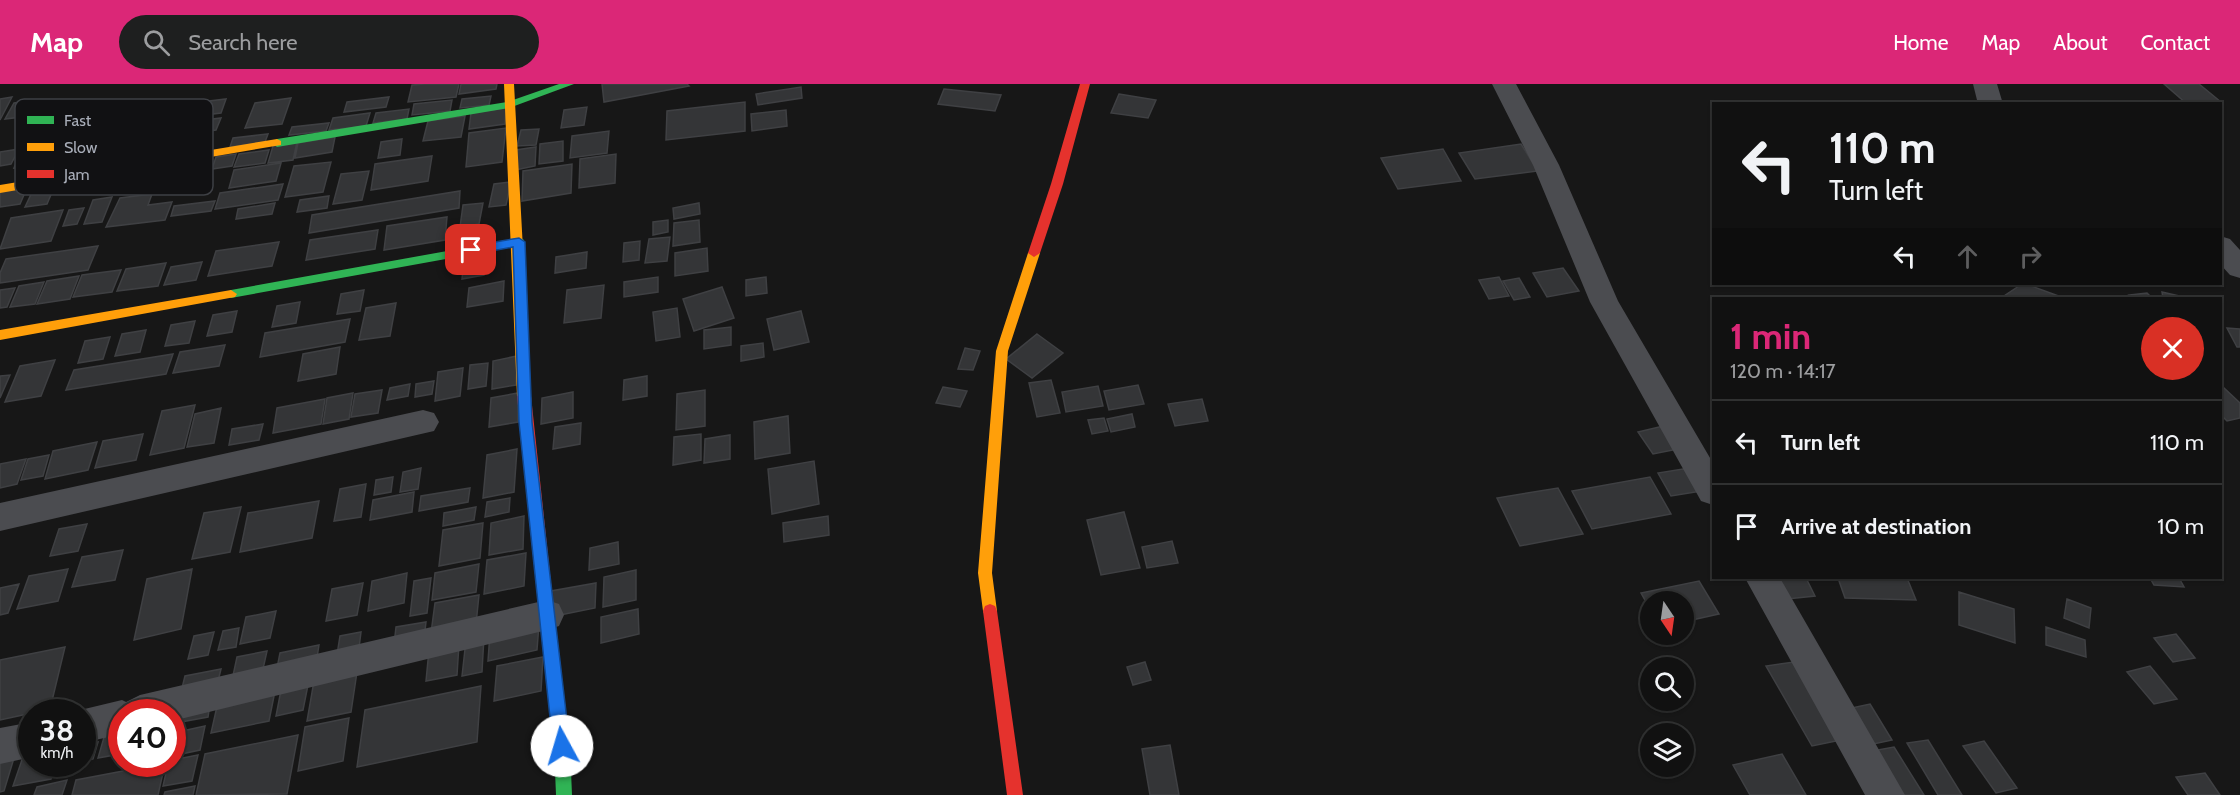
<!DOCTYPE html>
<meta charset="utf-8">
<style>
body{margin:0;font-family:Cabin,sans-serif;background:#1e1f1f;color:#f1f3f6;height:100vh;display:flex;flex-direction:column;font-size:22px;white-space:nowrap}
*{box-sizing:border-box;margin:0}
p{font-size:20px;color:#9c9d9f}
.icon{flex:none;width:33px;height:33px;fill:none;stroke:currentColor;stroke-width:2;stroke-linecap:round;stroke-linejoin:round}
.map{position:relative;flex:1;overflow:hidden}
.details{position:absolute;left:1712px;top:213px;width:510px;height:282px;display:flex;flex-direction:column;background:#111;border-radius:0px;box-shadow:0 2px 4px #0004,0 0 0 2px #303131}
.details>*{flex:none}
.guide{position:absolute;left:1712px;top:18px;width:510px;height:183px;border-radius:0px;box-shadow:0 2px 4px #0004,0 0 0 2px #303131;background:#111;color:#f1f3f6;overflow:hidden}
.needle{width:39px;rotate:167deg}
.fabs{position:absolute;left:1640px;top:507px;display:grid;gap:12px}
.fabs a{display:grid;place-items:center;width:54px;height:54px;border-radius:50%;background:#111;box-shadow:0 2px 4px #0004,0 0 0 2px #303131;font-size:30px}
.speed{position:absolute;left:18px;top:615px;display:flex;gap:12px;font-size:30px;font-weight:700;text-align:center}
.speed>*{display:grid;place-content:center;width:78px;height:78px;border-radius:50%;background:#111;box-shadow:0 2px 4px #0004,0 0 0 2px #303131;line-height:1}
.speed small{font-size:15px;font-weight:400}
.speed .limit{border:9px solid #d22;background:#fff;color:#111}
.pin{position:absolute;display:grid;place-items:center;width:51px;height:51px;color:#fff;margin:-26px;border-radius:12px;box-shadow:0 3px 9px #0006}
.me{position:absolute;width:66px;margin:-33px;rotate:354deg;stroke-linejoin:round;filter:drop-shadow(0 0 4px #0008)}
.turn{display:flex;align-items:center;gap:21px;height:126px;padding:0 18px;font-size:27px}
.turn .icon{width:78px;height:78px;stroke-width:2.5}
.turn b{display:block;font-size:42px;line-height:51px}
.lanes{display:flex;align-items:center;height:57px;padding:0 18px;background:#0003;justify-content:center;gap:30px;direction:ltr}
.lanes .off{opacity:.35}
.round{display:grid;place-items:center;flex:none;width:63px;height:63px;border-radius:32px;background:#1e1f1f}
.overview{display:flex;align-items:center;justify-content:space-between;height:102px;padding:0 18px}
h1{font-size:36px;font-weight:700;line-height:45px;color:#db2777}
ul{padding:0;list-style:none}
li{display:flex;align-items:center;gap:18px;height:84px;padding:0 18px;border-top:2px solid #303131}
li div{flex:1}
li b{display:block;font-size:22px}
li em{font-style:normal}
header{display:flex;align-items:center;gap:36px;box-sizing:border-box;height:84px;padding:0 30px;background:#db2777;color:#fff}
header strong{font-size:28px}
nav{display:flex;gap:33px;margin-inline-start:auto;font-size:21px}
.search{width:420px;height:54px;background:#1e1f1f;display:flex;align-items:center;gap:15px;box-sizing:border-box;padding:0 21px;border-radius:33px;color:#9c9d9f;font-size:22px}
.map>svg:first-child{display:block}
.building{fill:#343537;stroke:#3f4043;stroke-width:1.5}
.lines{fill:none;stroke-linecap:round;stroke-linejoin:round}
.street{fill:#4b4c50;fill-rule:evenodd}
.fast{fill:#30b455;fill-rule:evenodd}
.slow{fill:#ff9f0a;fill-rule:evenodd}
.jam{fill:#e5322d;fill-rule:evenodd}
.route{fill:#1a73e8;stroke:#114b97;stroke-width:1.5}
.key{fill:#111113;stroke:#3e4045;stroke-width:1.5}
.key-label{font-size:16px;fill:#a8adb8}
</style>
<header>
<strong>Map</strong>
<div class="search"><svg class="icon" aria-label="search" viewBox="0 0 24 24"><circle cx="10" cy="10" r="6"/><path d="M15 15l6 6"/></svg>Search here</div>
<nav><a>Home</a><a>Map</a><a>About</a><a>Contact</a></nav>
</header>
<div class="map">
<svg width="2240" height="711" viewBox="0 0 2240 711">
<rect width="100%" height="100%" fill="#171717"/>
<path class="building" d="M425 0H459L456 13 408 18 412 1Z
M461 0H497L496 5 459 10Z
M602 0H687L689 2 604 18Z
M2164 0H2199L2221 18 2187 20Z
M801 3 802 14 758 21 756 10Z
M944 5 1001 11 995 27 938 20Z
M1119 10 1156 16 1148 34 1111 29Z
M491 12 489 21 460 24 462 15Z
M12 13 0 36V15Z
M389 13 386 23 344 28 347 18Z
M291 14 282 40 245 44 255 19Z
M226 15 221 29 179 34 185 20Z
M38 16 30 32 5 35 14 19Z
M452 16 450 27 412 31 414 20Z
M745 18V47L666 56 667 27Z
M587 23 584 41 561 44 564 26Z
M506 24 505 40 469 45 471 29Z
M409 25 407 35 373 39 376 29Z
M786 26 787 42 752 47 751 30Z
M370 29 366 42 329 46 333 34Z
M465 32 461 53 423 57 428 37Z
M221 34 216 46 168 52 173 40Z
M329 39 326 47 289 51 292 43Z
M506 44 502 78 466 83 469 49Z
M539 45 536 61 517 62 521 46Z
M609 47 607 69 570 74 572 52Z
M268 50 265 58 230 63 233 54Z
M335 53 332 68 295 74 298 59Z
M402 55 400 71 378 74 381 58Z
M563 57V77L539 80 540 60Z
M297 58 293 76 268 79 273 62Z
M57 59 48 79 14 84 22 64Z
M1521 60 1538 87 1475 95 1459 69Z
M536 63 535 82 515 86 516 66Z
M19 65 11 80 0 82V68Z
M1443 65 1461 97 1398 105 1381 74Z
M269 66 265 79 234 83 239 70Z
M236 70 232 82 212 85 216 73Z
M616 70 615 99 579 104 580 75Z
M432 72 428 97 371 106 375 80Z
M331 78 323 108 285 113 294 82Z
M281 79 276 97 229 104 234 86Z
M572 80 571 109 522 117 523 87Z
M369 87 362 116 333 120 341 90Z
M511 98 506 121 489 123 494 100Z
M56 99 47 120 25 123 35 102Z
M283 100 278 116 215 125 220 109Z
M27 104 20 120 0 123V108Z
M460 107 459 124 309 149 312 131Z
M152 110 148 121 172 118 165 136 106 143 120 114Z
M329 112 327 124 297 128 300 116Z
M112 113 102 138 84 140 93 116Z
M215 117 211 127 171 132 174 122Z
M275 119 272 130 236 135 238 125Z
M483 119 479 140 460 143 463 121Z
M699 119 700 130 674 135 673 124Z
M84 124 77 140 63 142 69 126Z
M63 126 51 157 0 165 11 134Z
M447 133 445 156 384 166 387 142Z
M668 136V148L653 151V138Z
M699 136 700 158 673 162 674 139Z
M378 146 375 165 306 176 310 156Z
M670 153 667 177 645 179 649 155Z
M640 157 639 176 623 178 624 159Z
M279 158 272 182 208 192 216 167Z
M98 162 88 186 0 199V189L6 175Z
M707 164 708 187 675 192V169Z
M587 168 586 184 555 189 556 173Z
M486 172 484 191 462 195 464 175Z
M202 178 196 196 164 201 171 183Z
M166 179 158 202 117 207 126 185Z
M1563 184 1579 207 1547 213 1533 189Z
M121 186 112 208 73 213 82 191Z
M79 192 70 215 37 220 47 197Z
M658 193V208L624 213V198Z
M766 193 767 209 746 212V196Z
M1499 193 1509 212 1489 215 1479 196Z
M1519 194 1530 213 1514 216 1503 197Z
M504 197 503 217 467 223 469 204Z
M44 198 35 220 10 223 19 202Z
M2022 200H2026L2064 214H2001Z
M604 201 601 234 564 239 567 206Z
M722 203 734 234 694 247 683 215Z
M15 204 7 223 0 224V206Z
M364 206 360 227 337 230 341 210Z
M2162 208 2188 214H2163Z
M2147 209 2152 214H2132L2129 211Z
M300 218 296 239 272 243 277 222Z
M396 219 390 252 359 256 366 224Z
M677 224 680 253 656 257 653 228Z
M237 227 232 248 207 252 213 231Z
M801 227 809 258 774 266 767 235Z
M350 235 345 258 260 273 265 249Z
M195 237 189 259 165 262 171 241Z
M731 243V261L704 265V246Z
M2227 244 2240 245V263H2237Z
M146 246 140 268 115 272 122 250Z
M1037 250 1063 269 1032 294 1006 275Z
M110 253 103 275 78 279 85 257Z
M763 259 764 273 741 277V262Z
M225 261 219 282 173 289 180 268Z
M340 263 336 290 298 297 303 270Z
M965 264 980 267 973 286 958 285Z
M173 270 166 290 66 306 74 286Z
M517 272 516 301 492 305 493 277Z
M55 276 41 312 5 318 20 282Z
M488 279 486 302 468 305 470 281Z
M463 284 460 312 435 317 438 288Z
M10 291 0 314V292Z
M647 292V312L623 316 624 296Z
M1051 296 1060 329 1037 333 1029 299Z
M434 297 432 310 415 313 416 300Z
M410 300 408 312 387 316 390 304Z
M1138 301 1144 320 1109 326 1104 307Z
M1098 302 1103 322 1066 328 1062 308Z
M943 303 967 307 960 323 936 319Z
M2223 303 2240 319V334L2227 337 2220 330V304Z
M382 306 378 329 351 333 355 310Z
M705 306V342L676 346 677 310Z
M573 308V334L541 340 542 314Z
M353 309 349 335 323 340 327 314Z
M518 309V338L489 343 491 314Z
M325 315 321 340 273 349 277 324Z
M1202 315 1208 337 1175 342 1168 320Z
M195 321 184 364 150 371 162 327Z
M221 324 214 359 187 363 195 330Z
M1132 330 1135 343 1111 348 1107 335Z
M788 332 790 369 755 375 754 338Z
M1104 334 1108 347 1092 350 1088 336Z
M581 339 580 360 553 365 555 343Z
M263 340 259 356 229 361 232 345Z
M1663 342 1678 365 1653 370 1638 348Z
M143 350 136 376 95 384 103 357Z
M701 350V376L673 381 674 353Z
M730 351V375L704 379 705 355Z
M97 358 88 386 45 395 53 367Z
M517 365 514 408 483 414 487 371Z
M49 371 43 392 21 396 28 375Z
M26 375 17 400 0 404V380Z
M814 377 819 420 772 430 768 385Z
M421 384 418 405 400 408 403 388Z
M1689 384 1702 407 1671 412 1658 389Z
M393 393 391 408 374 411 376 396Z
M1650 393 1671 430 1592 445 1572 407Z
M366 400 361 433 334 437 340 405Z
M470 404 468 418 419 427 421 412Z
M1558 404 1583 450 1520 462 1497 414Z
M414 408 412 428 370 436 373 416Z
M510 414 509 428 485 433 487 418Z
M319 417 312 454 240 468 248 429Z
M241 423 230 468 192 475 204 429Z
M476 423 474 436 443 442 444 429Z
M1124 428 1140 484 1101 491 1087 436Z
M524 432 523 465 489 471 491 439Z
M828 432 829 451 784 458 783 439Z
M483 439 480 474 439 482 443 446Z
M87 440 78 467 50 472 59 445Z
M1172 457 1178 479 1147 484 1142 463Z
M618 458 619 480 589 486 590 464Z
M123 466 115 496 72 503 82 473Z
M526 469 524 502 484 510 487 476Z
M479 480 476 508 432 516 435 489Z
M68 485 58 517 17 525 29 492Z
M192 485 181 545 134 556 147 495Z
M636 486V516L603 523 604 493Z
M407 489 404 519 368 527 372 497Z
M431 494 427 529 410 532 414 497Z
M1776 494H1806L1815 512 1787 515Z
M1838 494H1907L1916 516 1845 514Z
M2150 494H2179L2184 503 2154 501Z
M1699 497 1719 530 1683 538V518H1650V525L1641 509Z
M363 499 357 531 326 537 332 505Z
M596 499 595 524 550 533 551 507Z
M19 500 8 529 0 531V504Z
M1959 508 2014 525 2015 559 1959 541Z
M479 511 476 540 431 549 435 519Z
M2067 515 2091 524 2089 544 2064 534Z
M638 525 639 550 601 559V533Z
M276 527 270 554 240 560 246 533Z
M426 538 424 555 394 561 396 543Z
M539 540 537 566 488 577 490 549Z
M2046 543 2085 556 2086 573 2046 561Z
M239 544 236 563 218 566 223 547Z
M214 548 208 571 188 575 194 552Z
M361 548 358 572 336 577 340 552Z
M2176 550 2195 574 2173 578 2154 554Z
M484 552 482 588 462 592 466 556Z
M459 560 457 591 426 597 429 566Z
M319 561 316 580 276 589 280 569Z
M65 563 50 625 0 636V576Z
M267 567 261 594 231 601 237 573Z
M543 573 541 607 494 617 497 582Z
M1145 578 1151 596 1133 601 1127 583Z
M1794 578 1841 656 1812 662 1766 582Z
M2150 582 2177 615 2154 620 2127 588Z
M221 585 216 605 180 612 185 592Z
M357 588 351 628 307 637 314 597Z
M309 596 303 626 276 632 282 601Z
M481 602 477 658 357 683 365 626Z
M275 607 269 637 211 649 218 618Z
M210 620 208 633 181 638 184 626Z
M1870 620 1892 656 1869 661 1847 625Z
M349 634 343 677 298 687 305 643Z
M122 640 120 670 98 674 107 643Z
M205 642 200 666 172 672 178 648Z
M298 651 287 710 196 711 205 670Z
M1928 656 1962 711H1938L1907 659Z
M1984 657 2017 704 1996 709 1963 662Z
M98 658 93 675 82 678V661Z
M1170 661 1179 711H1150L1142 665Z
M1894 663 1924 711H1899L1872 667Z
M32 669V680H55L51 695 13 702 24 670Z
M1782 670 1806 711H1750L1733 681Z
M198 671 192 697 163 702 168 680H172V676Z
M14 674 4 707 0 708V677Z
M160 680H165L158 711H72L76 696Z
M2205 689 2220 711H2188L2176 693Z
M67 696 62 711H34L37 703Z
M195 702 193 711H164L165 708Z"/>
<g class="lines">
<path class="street" d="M1492 0H1516L1559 81 1618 217 1713 379V421L1701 417 1590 218 1533 81Z
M1973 0H1997L2003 20H1978Z
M2220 152 2230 155 2240 166V194L2230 191 2220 180Z
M423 326 434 329 439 338 434 347 0 447V419Z
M1745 494H1780L1905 711H1865Z
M547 516 559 520 564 531 559 542 547 546 172 637V628H122V650L82 659V628H72L122 616 126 618 140 611Z
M32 638V673L0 680V644Z"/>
<path class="fast" d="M559 0H574L509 24 277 63 272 59 277 55 507 18Z
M519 154 523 155 525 158 523 161 231 214 225 210 231 206Z
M547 520 552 522 554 527 570 662 572 711H556L554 662 540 527 542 522Z"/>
<path class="slow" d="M504 0H514L531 312 524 317 517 312Z
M277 55 281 57V61L0 109V101Z
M1034 165 1040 169 1008 267 992 489 997 527 995 532 990 534 985 532 983 527 978 489 996 267 1028 169Z
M231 206 237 210 235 213 0 256V246Z"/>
<path class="jam" d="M1080 0H1090L1063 100 1040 169 1034 173 1028 169 1051 100Z
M524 307 531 312 554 527 552 532 547 534 542 532 540 527 517 312Z
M990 520 995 522 997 527 1023 711H1007L983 527 985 522Z"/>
</g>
<path class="route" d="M519 154 525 158 532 338 570 662 567 668 562 670 556 668 553 662 519 338 513 163 471 171 465 166 471 162Z"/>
<rect x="15" y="15" width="198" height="96" rx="9" class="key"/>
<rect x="27" y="32" width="27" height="8" fill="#30b455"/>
<rect x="27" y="59" width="27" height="8" fill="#ff9f0a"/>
<rect x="27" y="86" width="27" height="8" fill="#e5322d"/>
<g class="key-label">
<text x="64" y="42">Fast</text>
<text x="64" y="69">Slow</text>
<text x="64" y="96">Jam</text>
</g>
</svg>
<div class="fabs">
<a><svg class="needle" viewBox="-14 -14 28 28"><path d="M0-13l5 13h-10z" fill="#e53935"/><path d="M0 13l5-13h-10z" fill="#9c9d9f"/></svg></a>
<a><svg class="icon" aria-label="search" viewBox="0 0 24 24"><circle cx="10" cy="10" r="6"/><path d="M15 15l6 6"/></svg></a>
<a><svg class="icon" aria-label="layers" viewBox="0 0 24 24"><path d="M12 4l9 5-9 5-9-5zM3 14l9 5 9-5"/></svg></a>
</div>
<div class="speed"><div>38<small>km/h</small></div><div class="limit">40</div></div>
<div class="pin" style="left:471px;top:166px;background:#d93025"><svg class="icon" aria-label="arrive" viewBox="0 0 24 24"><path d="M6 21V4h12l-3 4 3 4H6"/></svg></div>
<svg class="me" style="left:562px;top:662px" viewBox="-20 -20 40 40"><circle r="19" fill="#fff"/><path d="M0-13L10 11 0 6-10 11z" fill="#1a73e8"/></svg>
<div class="guide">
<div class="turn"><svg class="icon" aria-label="left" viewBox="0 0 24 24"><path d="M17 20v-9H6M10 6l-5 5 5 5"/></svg><div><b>110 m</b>Turn left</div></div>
<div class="lanes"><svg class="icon" aria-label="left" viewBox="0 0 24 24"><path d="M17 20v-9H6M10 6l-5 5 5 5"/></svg><svg class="icon off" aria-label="ahead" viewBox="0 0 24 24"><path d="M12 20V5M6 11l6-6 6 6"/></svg><svg class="icon off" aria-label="right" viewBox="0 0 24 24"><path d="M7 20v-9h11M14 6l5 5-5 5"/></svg></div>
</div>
<section class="details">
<div class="overview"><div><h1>1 min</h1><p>120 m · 14:17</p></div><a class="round" style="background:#d93025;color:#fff"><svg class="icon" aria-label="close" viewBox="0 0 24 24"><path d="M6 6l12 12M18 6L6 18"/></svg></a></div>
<ul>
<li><svg class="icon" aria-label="left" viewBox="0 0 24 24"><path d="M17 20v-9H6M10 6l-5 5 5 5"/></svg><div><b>Turn left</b></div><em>110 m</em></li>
<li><svg class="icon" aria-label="arrive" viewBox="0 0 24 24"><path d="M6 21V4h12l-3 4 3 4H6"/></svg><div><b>Arrive at destination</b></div><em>10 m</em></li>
</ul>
</section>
</div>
